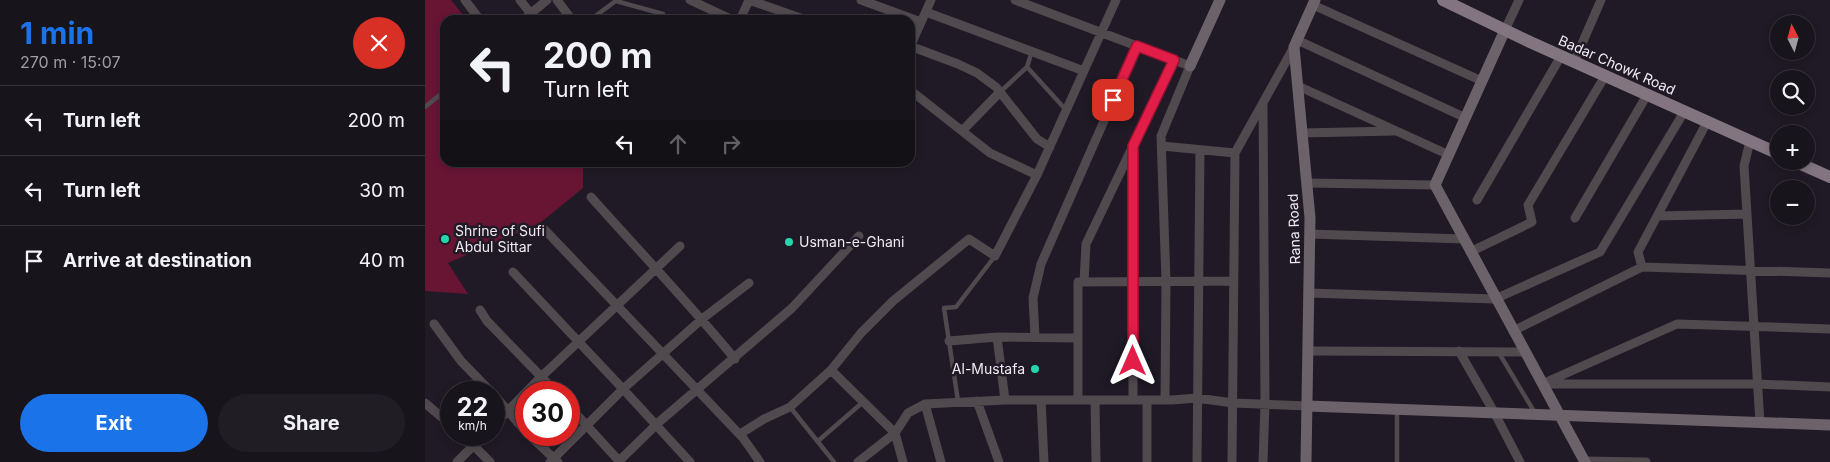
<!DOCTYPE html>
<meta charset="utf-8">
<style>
body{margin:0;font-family:Inter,sans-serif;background:#211d25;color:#f1f3f6;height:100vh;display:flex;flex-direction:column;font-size:19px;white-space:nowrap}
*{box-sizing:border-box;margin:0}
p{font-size:16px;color:#9f9ea3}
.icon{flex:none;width:28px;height:28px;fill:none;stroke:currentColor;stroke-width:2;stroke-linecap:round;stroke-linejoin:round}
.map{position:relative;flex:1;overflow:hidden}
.panel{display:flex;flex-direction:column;background:#18141c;width:425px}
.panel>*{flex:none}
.banner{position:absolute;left:15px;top:15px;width:475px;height:152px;border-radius:15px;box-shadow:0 2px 8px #0003,0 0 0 1px #36333b;background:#18141c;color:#f1f3f6;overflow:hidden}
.needle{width:32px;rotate:354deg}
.fabs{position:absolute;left:1345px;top:15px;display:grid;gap:10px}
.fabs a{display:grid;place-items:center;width:45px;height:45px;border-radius:50%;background:#18141c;box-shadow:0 2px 8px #0003,0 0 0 1px #36333b;font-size:25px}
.speed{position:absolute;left:15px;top:381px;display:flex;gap:10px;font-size:25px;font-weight:700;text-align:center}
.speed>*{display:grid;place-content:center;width:65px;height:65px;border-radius:50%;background:#18141c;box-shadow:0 2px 8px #0003,0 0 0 1px #36333b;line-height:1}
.speed small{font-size:12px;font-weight:400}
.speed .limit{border:8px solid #d22;background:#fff;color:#111}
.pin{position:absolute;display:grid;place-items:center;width:42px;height:42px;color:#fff;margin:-21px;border-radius:10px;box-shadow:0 2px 8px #0006}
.me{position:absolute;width:55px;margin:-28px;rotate:0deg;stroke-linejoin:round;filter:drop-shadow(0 0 4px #0008)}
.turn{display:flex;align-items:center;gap:18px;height:105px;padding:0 20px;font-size:22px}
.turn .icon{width:65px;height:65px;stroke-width:2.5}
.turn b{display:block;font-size:35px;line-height:42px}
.lanes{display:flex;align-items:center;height:48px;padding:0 20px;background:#0003;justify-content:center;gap:25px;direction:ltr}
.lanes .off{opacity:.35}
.round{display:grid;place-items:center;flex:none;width:52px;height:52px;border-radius:26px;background:#211d25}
.summary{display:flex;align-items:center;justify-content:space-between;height:85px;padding:0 20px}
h1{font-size:30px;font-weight:700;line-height:38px;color:#1a73e8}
.primary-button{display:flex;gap:10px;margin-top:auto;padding:10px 20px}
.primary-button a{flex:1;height:58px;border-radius:30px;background:#1a73e8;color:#fff;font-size:20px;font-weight:700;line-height:58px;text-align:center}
.primary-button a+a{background:#211d25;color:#f1f3f6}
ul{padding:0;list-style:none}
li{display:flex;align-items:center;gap:15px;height:70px;padding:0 20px;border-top:1px solid #36333b}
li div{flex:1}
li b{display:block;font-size:19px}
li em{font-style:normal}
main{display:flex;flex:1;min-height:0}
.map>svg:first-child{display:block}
.green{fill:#681534}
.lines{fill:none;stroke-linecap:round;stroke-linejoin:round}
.lane{stroke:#50494e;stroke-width:4.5}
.street{stroke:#50494e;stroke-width:9}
.secondary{stroke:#6c6269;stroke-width:11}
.primary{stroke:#82757f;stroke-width:12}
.route-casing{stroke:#92132f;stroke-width:12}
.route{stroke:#e11d48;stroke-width:9}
.poi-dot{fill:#25d5ae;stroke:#201a26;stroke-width:2}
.labels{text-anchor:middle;stroke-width:5;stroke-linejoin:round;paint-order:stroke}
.street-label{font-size:14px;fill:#eee9f2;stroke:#201a26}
.poi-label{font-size:14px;fill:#eee9f2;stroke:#201a26;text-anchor:start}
</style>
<main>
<section class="panel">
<div class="summary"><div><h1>1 min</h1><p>270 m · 15:07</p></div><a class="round" style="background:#d93025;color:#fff"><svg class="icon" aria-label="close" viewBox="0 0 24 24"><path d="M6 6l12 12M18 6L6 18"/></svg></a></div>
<ul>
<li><svg class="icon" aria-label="left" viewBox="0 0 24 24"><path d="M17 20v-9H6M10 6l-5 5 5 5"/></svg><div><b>Turn left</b></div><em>200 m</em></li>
<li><svg class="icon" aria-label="left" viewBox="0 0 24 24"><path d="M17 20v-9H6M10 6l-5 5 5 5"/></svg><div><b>Turn left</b></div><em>30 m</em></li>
<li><svg class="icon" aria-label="arrive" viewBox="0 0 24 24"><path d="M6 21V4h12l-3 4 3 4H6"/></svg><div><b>Arrive at destination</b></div><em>40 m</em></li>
</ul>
<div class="primary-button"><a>Exit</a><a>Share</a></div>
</section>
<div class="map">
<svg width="1405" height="462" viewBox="0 0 1405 462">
<rect width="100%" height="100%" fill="#201a26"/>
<path class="green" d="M0 0H26L42 20H20V162H156L158 166V188L115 223 23 263 43 294 0 291Z"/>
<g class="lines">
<path class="lane" d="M191 1 238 14
M165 20 192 0
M602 67 641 110
M575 92 602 67 607 51
M0 107 20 91
M1074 353 1110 413
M533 401 519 308 531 307 570 256
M365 407 409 462
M972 410V462
M393 441 438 402"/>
<path class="street" d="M40 0 55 20
M95 0 106 14
M132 0 147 20
M265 0 308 20
M324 0 381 20
M436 0 496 22
M590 0 765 66 736 136 741 281 740 400
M888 5 1057 81
M501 12 659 71
M98 20 122 0
M315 20 324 0
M1080 30 1094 0
M872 40 1041 118
M485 46 533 64 552 73 571 87 612 139 625 147
M485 47 506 0
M1149 62 1176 0
M873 86 1024 155
M485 90 565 153 612 175
M838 103 840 404 838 462
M1282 122 1213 252 1217 267 1405 273
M537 131 575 92
M877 133 969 131
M1325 141 1319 166 1335 423
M708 146V400
M737 146 810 153
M882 183 1010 185
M166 197C214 251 264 303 310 359
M1052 200 1136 56
M1232 216 1322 214
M1150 218 1222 95
M120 230 318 438 335 462
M885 234 1039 239
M1045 252 1107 222 1103 205 1180 76
M88 272 198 389 265 462
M659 282 661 244 749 60
M884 293 1070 299 1175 252 1259 112
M55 310 62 321 131 392
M9 324 36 361 66 392
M1088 331 1217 267
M572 337 580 400
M610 337 608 298 616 264 712 46
M524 341 572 337 653 338
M883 351 1099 352
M1034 351 1069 412 1095 462
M406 370 470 433 478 462
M1117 384 1252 324 1405 329
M1122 384H1332L1405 387
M69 395 101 432
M616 400 619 462
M653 400V282L808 281
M670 400 671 462
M552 401 574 462
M0 403 26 425
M500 404 516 462
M144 406 195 462
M69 425 116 377 255 246
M315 434 339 419 365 407 406 370 436 333 468 301 544 239 570 256 612 175 691 0
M38 435 65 462
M104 435 133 462
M1159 461 1221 462
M32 462 59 435
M125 462 198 389 277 319 324 283
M193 462 234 422 367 308 434 236
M433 462 470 433 483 413 500 404 580 400H747L772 398 808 403 882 406
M722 462V400
M772 462 775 150
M807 462 810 153 869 47"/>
<path class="secondary" d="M1080 30 1010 185 1160 462
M765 66 795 0
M882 406 1405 425
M881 462 885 218 869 47 890 0"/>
<path class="primary" d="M1018 0 1105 42 1354 154
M1369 161 1405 177"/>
</g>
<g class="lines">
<g class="route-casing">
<path id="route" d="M688 100 712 46 749 60 708 146V361"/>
</g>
<use href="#route" class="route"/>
</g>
<g class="poi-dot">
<circle cx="20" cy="239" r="5"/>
<circle cx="364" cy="242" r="5"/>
<circle cx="610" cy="369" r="5"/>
</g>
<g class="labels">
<g class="street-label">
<text transform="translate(1192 65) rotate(24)" y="5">Badar Chowk Road</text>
<text transform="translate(869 229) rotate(-92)" y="5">Rana Road</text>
</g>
<g class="poi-label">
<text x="30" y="236">Shrine of Sufi<tspan x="30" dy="16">Abdul Sittar</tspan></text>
<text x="374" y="247">Usman-e-Ghani</text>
<text x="600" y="374" text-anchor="end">Al-Mustafa</text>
</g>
</g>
</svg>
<div class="fabs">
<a><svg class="needle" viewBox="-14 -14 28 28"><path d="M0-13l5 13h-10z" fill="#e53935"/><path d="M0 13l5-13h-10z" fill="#9f9ea3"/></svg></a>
<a><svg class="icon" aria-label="search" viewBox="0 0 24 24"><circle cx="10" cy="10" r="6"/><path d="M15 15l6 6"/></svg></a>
<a>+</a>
<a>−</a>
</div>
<div class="speed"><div>22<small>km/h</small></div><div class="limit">30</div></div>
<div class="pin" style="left:688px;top:100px;background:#d93025"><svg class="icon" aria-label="arrive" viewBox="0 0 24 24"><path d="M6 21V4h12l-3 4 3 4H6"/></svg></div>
<svg class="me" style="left:708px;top:361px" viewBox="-20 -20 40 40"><path d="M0-17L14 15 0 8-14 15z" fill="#e11d48" stroke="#fff" stroke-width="4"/></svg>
<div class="banner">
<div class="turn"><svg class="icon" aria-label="left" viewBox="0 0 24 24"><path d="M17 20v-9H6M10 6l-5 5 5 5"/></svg><div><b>200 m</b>Turn left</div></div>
<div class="lanes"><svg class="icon" aria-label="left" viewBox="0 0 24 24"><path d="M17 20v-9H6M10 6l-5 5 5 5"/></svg><svg class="icon off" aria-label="ahead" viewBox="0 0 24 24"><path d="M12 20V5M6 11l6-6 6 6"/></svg><svg class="icon off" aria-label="right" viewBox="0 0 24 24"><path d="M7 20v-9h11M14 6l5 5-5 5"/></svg></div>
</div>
</div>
</main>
